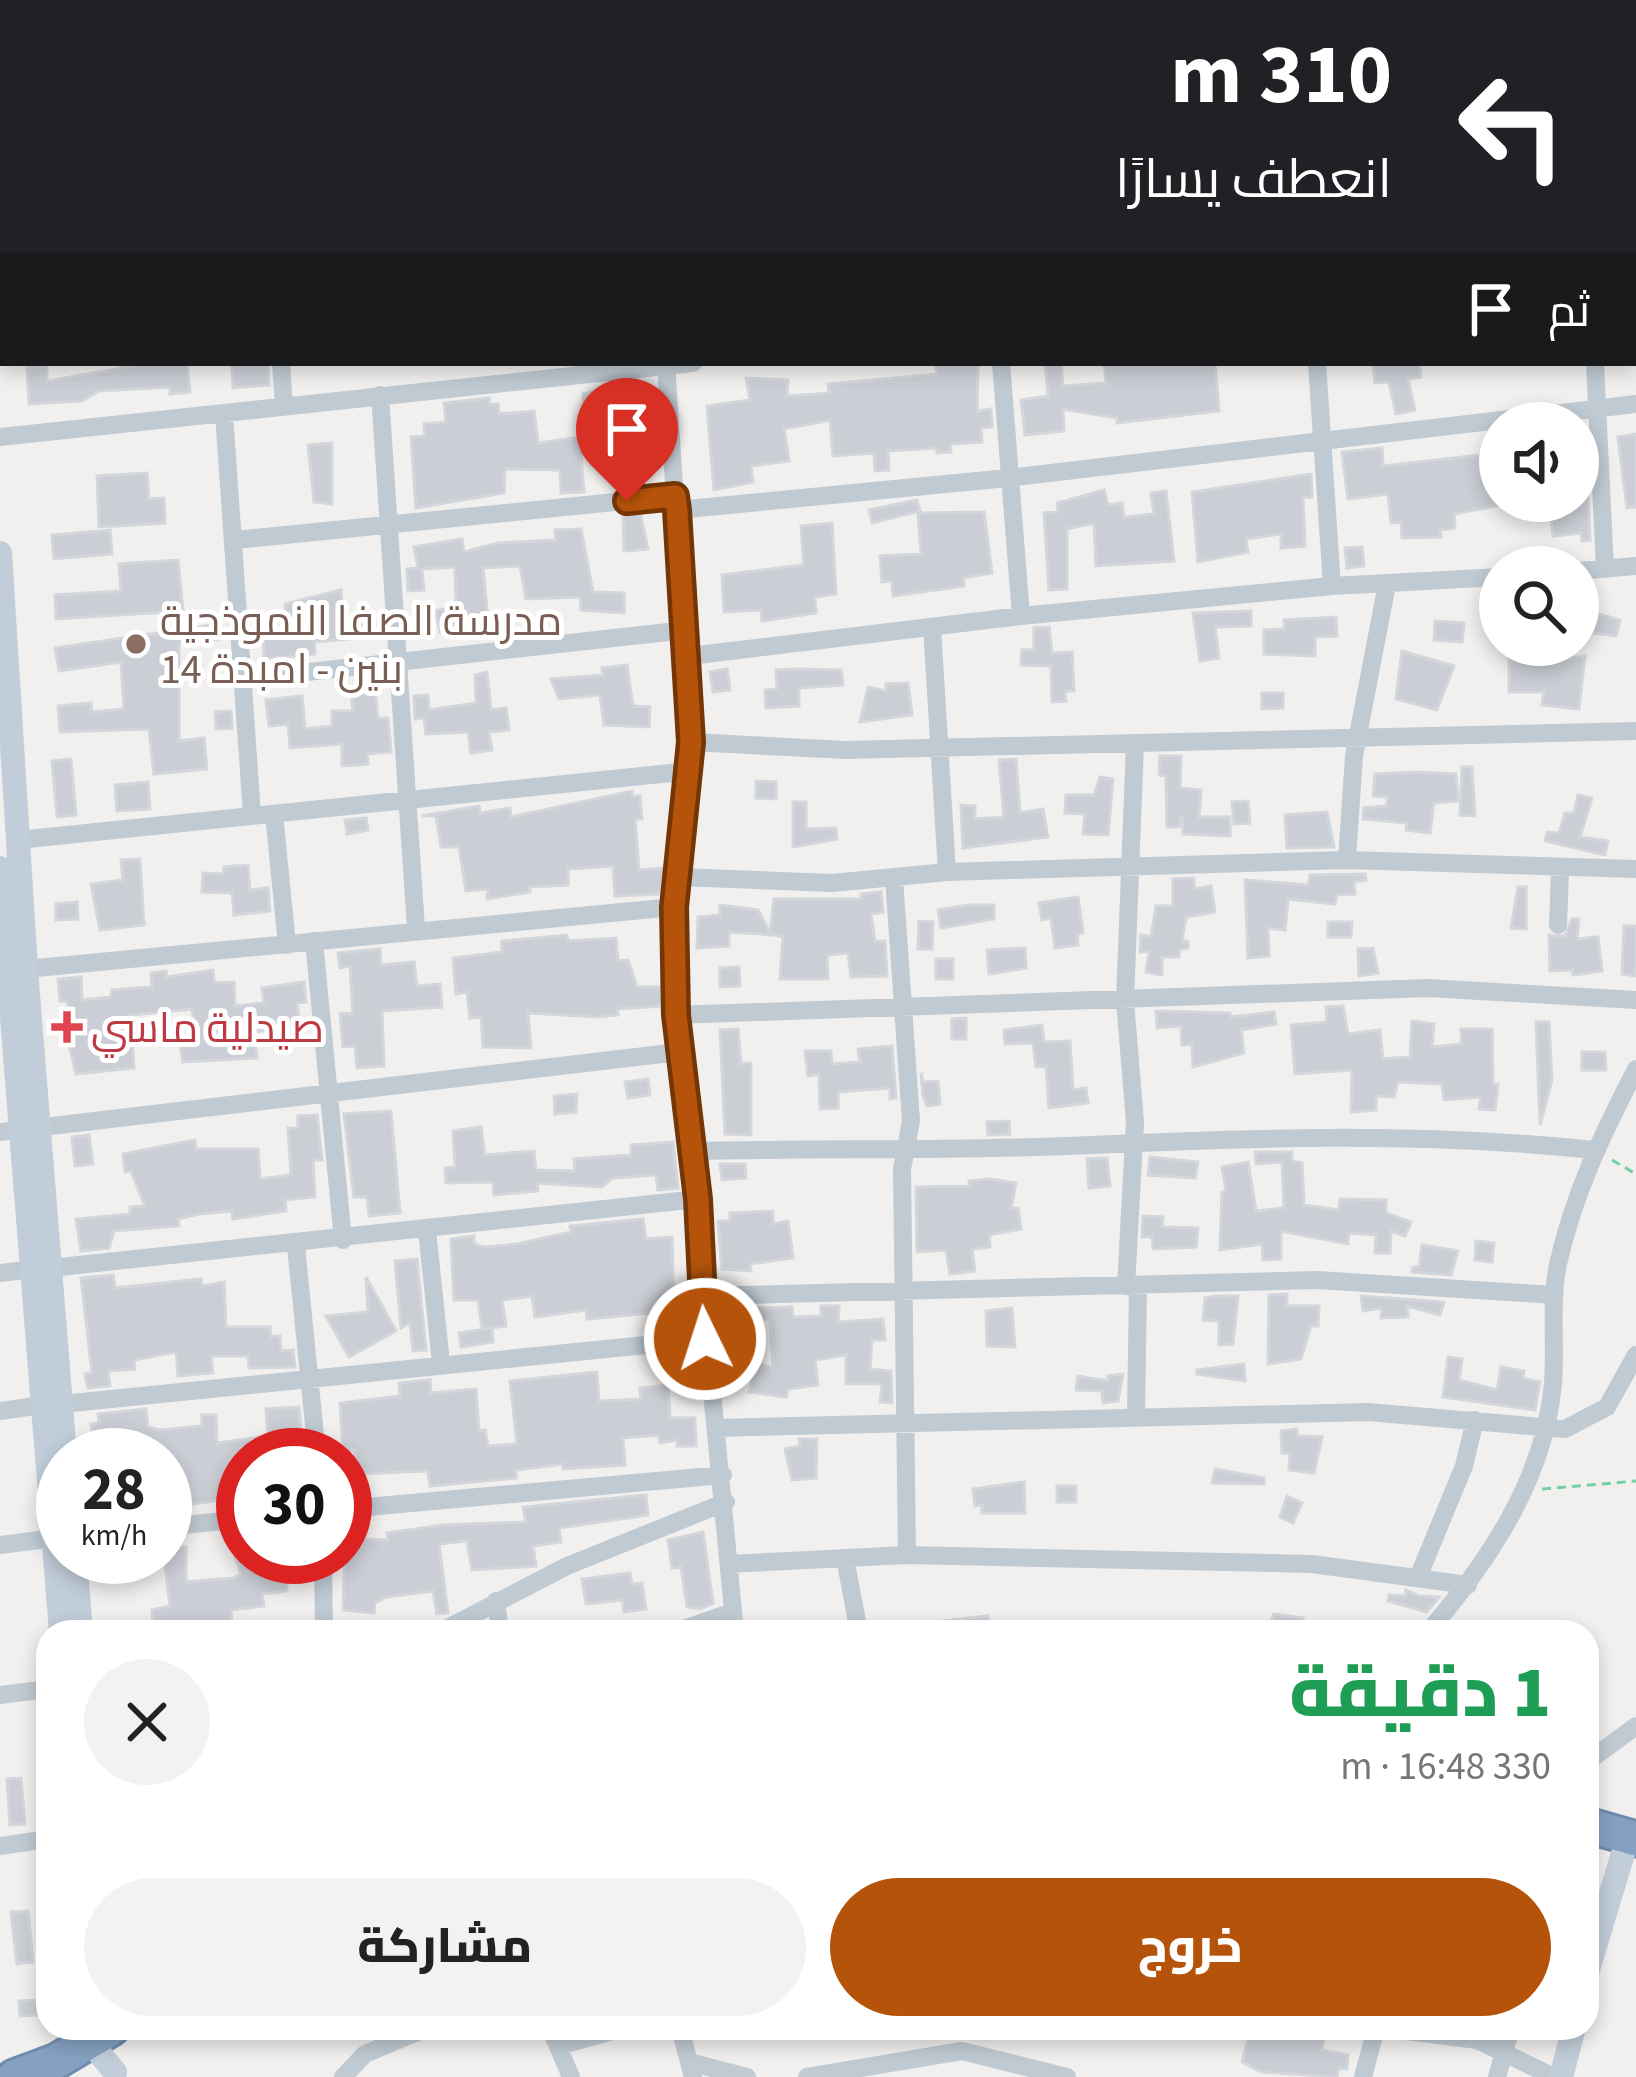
<!DOCTYPE html>
<html lang="ar">
<meta charset="utf-8">
<style>
body{margin:0;font-family:"Source Sans 3",Cairo,sans-serif;background:#f2f2f2;color:#222;direction:rtl;height:100vh;display:flex;flex-direction:column;font-size:45px;white-space:nowrap}
*{box-sizing:border-box;margin:0}
p{font-size:39px;color:#767676}
.icon{flex:none;width:66px;height:66px;fill:none;stroke:currentColor;stroke-width:2;stroke-linecap:round;stroke-linejoin:round}
.map{position:relative;flex:1;overflow:hidden;direction:ltr}
.sheet{position:absolute;left:36px;top:1620px;width:1563px;height:420px;display:flex;flex-direction:column;background:#fff;border-radius:36px;box-shadow:0 6px 18px #0003;direction:rtl}
.sheet>*{flex:none}
.guide{position:absolute;left:0px;top:0px;width:1638px;height:366px;box-shadow:0 6px 18px #0003;direction:rtl;background:#202124;color:#fff;overflow:hidden}
.buttons{position:absolute;left:1479px;top:402px;display:grid;gap:24px}
.buttons a{display:grid;place-items:center;width:120px;height:120px;border-radius:50%;background:#fff;box-shadow:0 6px 18px #0003;font-size:60px}
.speed{position:absolute;left:36px;top:1428px;display:flex;gap:24px;font-size:60px;font-weight:700;text-align:center}
.speed>*{display:grid;place-content:center;width:156px;height:156px;border-radius:50%;background:#fff;box-shadow:0 6px 18px #0003;line-height:1}
.speed small{font-size:30px;font-weight:400}
.speed .limit{border:18px solid #d22;background:#fff;color:#111}
.pin{position:absolute;display:grid;place-items:center;width:102px;height:102px;color:#fff;margin:-123px -51px;border-radius:50% 50% 50% 0;rotate:-45deg;box-shadow:0 0 12px #0007}
.pin .icon{rotate:45deg}
.me{position:absolute;width:132px;margin:-66px;rotate:356deg;stroke-linejoin:round;filter:drop-shadow(0 0 9px #0008)}
.turn{display:flex;align-items:center;gap:42px;height:252px;padding:0 48px;font-size:54px}
.turn .icon{width:156px;height:156px;stroke-width:2.5}
.turn b{display:block;font-size:84px;line-height:102px}
.then{display:flex;align-items:center;height:114px;padding:0 48px;background:#0003;gap:24px;font-size:45px}
.round{display:grid;place-items:center;flex:none;width:126px;height:126px;border-radius:63px;background:#f2f2f2}
.head{display:flex;align-items:center;justify-content:space-between;height:204px;padding:0 48px}
h1{font-size:72px;font-weight:800;line-height:90px;color:#1e9e55}
.action{display:flex;gap:24px;margin-top:auto;padding:24px 48px}
.action a{flex:1;height:138px;border-radius:72px;background:#b45309;color:#fff;font-size:48px;font-weight:800;line-height:138px;text-align:center}
.action a+a{background:#f2f2f2;color:#222}
.map>svg:first-child{display:block}
.commercial{fill:#fdf7e9}
.building{fill:#cbced5;stroke:#d3d6db;stroke-width:3}
.lines{fill:none;stroke-linecap:round;stroke-linejoin:round}
.highway-casing{stroke:#708cad;stroke-width:39}
.path{stroke:#72d1a4;stroke-width:3;stroke-dasharray:9 6;stroke-linecap:butt}
.street{stroke:#c0cad2;stroke-width:18}
.secondary{stroke:#c1cdd9;stroke-width:24}
.highway{stroke:#85a1c1;stroke-width:33}
.route-casing{stroke:#753606;stroke-width:30}
.route{stroke:#b45309;stroke-width:21}
.education-dot{fill:#8d6e63;stroke:#fff;stroke-width:4.5}
.health-dot{fill:#e0444e;stroke:#fff;stroke-width:4.5}
.labels{text-anchor:middle;stroke-width:10;stroke-linejoin:round;paint-order:stroke}
.education-label{font-size:42px;fill:#785e54;stroke:#fff;text-anchor:start}
.health-label{font-size:42px;fill:#be3a42;stroke:#fff;text-anchor:start}
</style>
<div class="map">
<svg width="1636" height="2077" viewBox="0 0 1636 2077">
<rect width="100%" height="100%" fill="#f2f0ef"/>
<path class="commercial" d="M0 0H324V3H3L0 141Z"/>
<path class="building" d="M151 363H187L190 392 170 394V387L99 391 82 401 29 404 27 368 47 367V381Z
M232 363H268L269 385 233 388Z
M936 363H978L977 411 991 409 992 427 981 428 982 442 950 444 951 452 937 453V448L888 451 889 470 875 471 874 453 833 456 830 420 784 429 789 461 751 466 753 482 714 490 707 406 750 400 746 378 788 380 787 396 829 393 828 384 937 374Z
M1045 363H1061L1063 386 1106 383 1104 363H1215L1219 411 1117 423V418L1063 409 1064 431 1025 435 1021 400 1048 396Z
M1373 363H1419L1421 377 1408 379 1415 410 1396 414 1389 382 1375 383Z
M637 382 641 410 627 412 628 421 620 422 621 447 581 456 584 492 561 493 560 470 505 469 504 493 416 508 411 437 425 436 424 424 446 422 444 403 489 398 490 405 498 404 499 414 534 411 538 443 588 436 583 394Z
M1636 434V507L1627 508 1618 437Z
M332 443V504L314 502 308 445Z
M1382 448 1383 466 1498 453 1501 505 1454 514 1455 528 1440 530 1441 537 1402 538 1401 522 1391 523 1388 494 1348 499 1342 452Z
M1587 469 1590 540 1582 541 1581 533 1553 536 1549 501H1578V470Z
M147 473 149 499 164 498 165 523 99 527 97 476Z
M1311 474 1312 497H1303L1305 546 1281 548V534L1246 539 1248 552 1198 562 1192 492Z
M1104 490 1108 505 1122 503 1124 517 1154 514 1151 493 1166 491 1174 561 1096 566 1094 523 1067 529V589L1049 590 1044 513 1058 512 1057 503Z
M917 500 920 511 872 523 869 510Z
M984 512 992 573 963 578 964 586 893 596 892 581 882 582 880 556 921 554 918 513Z
M640 513 648 549 624 551 623 515Z
M832 523 836 594 815 597 816 613 762 621 761 610 724 612 722 575 804 565 801 526Z
M581 529 593 592 624 593V613L581 610 580 597 526 599 520 566 483 568 488 618 440 632 435 611 456 606 455 567 422 569 424 590 408 591 407 569 418 568 414 547 462 539 464 552 498 543 556 540 555 530Z
M110 530 112 554 54 559 52 535Z
M1362 547 1364 566 1347 568 1345 548Z
M178 560 183 611 56 619 55 595 121 591 119 564Z
M341 590 344 626 382 622 383 636 314 642 315 654 264 659 263 632 289 631 285 604Z
M1251 611V626L1215 627 1219 658 1200 661 1193 613Z
M1599 614 1620 620 1616 636 1578 631V615Z
M1336 617 1337 636 1315 637V656L1264 654V630L1285 629 1284 620Z
M1435 621 1464 623 1462 642 1434 640Z
M219 624 220 639 179 644V741L204 738 207 769 154 774 149 729 60 732 58 706 91 703 92 712 124 709 121 662 59 671 55 648Z
M1049 627 1052 653 1072 652 1074 691H1065L1066 701 1052 702 1051 666 1021 665 1022 650H1034V628Z
M1402 651 1454 666 1437 710 1396 699Z
M1509 652H1546L1547 662 1585 656 1579 709 1542 705 1544 692H1509Z
M627 665 633 706 650 707 649 727 604 725 600 695 559 699 551 679 603 675 602 668Z
M727 669 730 690 713 692 710 672Z
M798 669 841 670 843 685 799 688V706L766 708 765 690 777 689 776 670Z
M487 672 491 710 506 708 509 730 489 732 492 750 471 753 468 732 426 734 424 718 415 719 414 696 428 695 429 710 476 703 475 675Z
M908 683 912 715 860 722 868 687 886 691V684Z
M375 690 378 718H388L391 752 367 754 368 764 342 766V744L290 748 288 724 269 726 266 700 302 696 305 729 332 726V711H353L351 692Z
M1262 693H1283V708L1262 709Z
M231 711 232 728 216 729 215 712Z
M1160 756H1181L1180 788 1201 790 1199 817H1230V836L1183 834 1182 816 1179 827H1167L1166 776 1159 775Z
M71 759 76 815 57 817 52 761Z
M1016 759 1020 813 1043 809 1048 837 963 848 961 805 975 806V819L1004 817 999 760Z
M1462 767H1472L1475 816 1460 815Z
M1417 772 1456 774 1458 801 1434 803 1430 833 1406 830 1407 823 1363 819 1364 808 1387 806V797L1373 796 1375 774Z
M1100 777 1113 779 1108 835 1083 834 1085 814 1065 813 1066 795H1094Z
M756 781 776 782V799L756 798Z
M148 782 150 809 117 811 115 785Z
M632 791V796H640L642 819H635L639 870 664 868 662 894 615 896 613 866 568 869V885L529 887 530 892 487 899 488 889 466 891 459 847H441L436 816H422L479 806 480 813 510 808 511 817Z
M1578 795 1592 798 1580 837 1608 841 1605 855 1545 841 1547 832 1559 833 1565 813H1574Z
M1248 801 1250 823 1234 824 1232 802Z
M793 802H806V829L836 828 837 839 793 847Z
M1327 812 1334 847 1287 848 1285 815Z
M366 818 368 830 347 834 345 820Z
M140 859 144 925 100 930 91 884 123 880 121 860Z
M248 865 250 890 268 888 270 911 234 915 232 893 202 892 203 873 224 874V867Z
M1365 874 1366 880 1354 882 1355 894 1337 895 1335 904 1288 899 1285 930 1268 928 1269 956 1248 958 1245 880 1308 885 1310 875Z
M1194 878V889L1211 886 1215 912 1186 917 1182 941H1188V948L1180 949 1179 957H1162V975L1146 972 1149 951 1140 952 1141 935 1151 937 1156 906H1173V879Z
M1518 887H1526V929L1511 928Z
M881 892 883 912 871 914 875 942 885 941 887 976 851 977 848 953 827 955 828 979H780L783 937 774 935 729 932V946L697 948 698 917 720 915V905L758 910 770 933 774 899H862L861 894Z
M1078 897 1083 933 1077 934 1078 945 1055 948 1051 918 1042 920 1039 903Z
M77 902 78 919 56 920V904Z
M969 905H994V919L941 928 938 910Z
M1572 919H1579L1577 939 1598 937 1602 971 1573 975V970L1550 971 1549 935 1565 936Z
M919 921 933 922 932 949H918Z
M1328 922H1352L1351 937H1328Z
M1624 926H1636V976L1622 974Z
M567 935 568 941 616 938 618 961 628 960 637 987H662V1006L617 1009 618 1015 597 1017 528 1013 531 1048 483 1047 481 1017 470 1018 467 992 456 994 453 958 502 952V941Z
M1025 948 1026 968 989 974 987 950Z
M1373 948 1378 973 1359 976 1358 949Z
M380 949 381 965 414 962 417 986 440 984 442 1007 382 1011 384 1066 357 1068 355 1046 343 1047 340 1014 353 1013 350 966 340 968 338 953Z
M936 959H953V979H936Z
M739 967 740 986 720 987V968Z
M213 970 214 983 234 982 235 1006 264 1003 262 988 304 982 306 1002 297 1003 300 1026 254 1032 257 1058 183 1062 180 1045 197 1043 192 1009 130 1015 134 1068 76 1074 66 1032H71L67 1001H60L58 979 81 977 82 1000 111 997 112 990 152 987 151 973 166 971 167 977Z
M1343 1006 1348 1034 1380 1030 1383 1059 1410 1057 1412 1021 1434 1024 1432 1047 1462 1044 1461 1029H1492L1493 1084H1498L1495 1110 1479 1109 1481 1097 1444 1100 1442 1084 1398 1082 1394 1097 1376 1096V1110L1351 1112 1352 1070 1295 1074 1291 1025 1327 1022 1326 1007Z
M1156 1011 1230 1013 1231 1017 1274 1012 1276 1024 1241 1030 1244 1053 1193 1067 1192 1044 1182 1045 1181 1026 1157 1028Z
M966 1018V1039H952V1019Z
M1536 1022H1549L1552 1080 1540 1125Z
M1042 1025 1044 1042 1070 1041 1073 1090 1086 1088 1088 1103 1049 1108 1046 1066 1036 1067 1033 1043 1005 1044 1004 1030Z
M738 1029 741 1064 751 1063V1135L725 1134 720 1030Z
M892 1046 896 1098 890 1099V1088L838 1092V1108L820 1109 819 1074 808 1076 805 1051H831L832 1064 860 1062 858 1049Z
M1582 1052H1605L1606 1070H1582Z
M921 1073 923 1082 938 1081 940 1104 927 1106 923 1096Z
M648 1079 650 1095 628 1098 625 1082Z
M577 1094 576 1112 555 1114 554 1096Z
M391 1111 400 1213 369 1216 367 1197H354L344 1114Z
M317 1115 322 1160H313L315 1197 285 1200 286 1211 233 1219 232 1211 199 1214 178 1219 179 1226 114 1231 109 1248 81 1251 76 1219 130 1214V1207L145 1206 131 1171 125 1172 123 1154 195 1140 196 1149H258L260 1179 291 1175 288 1128H298V1116Z
M1009 1121 1010 1134 988 1135 987 1122Z
M481 1127 485 1155 534 1151 536 1170 575 1171 574 1159 631 1155V1145L673 1142 678 1188 658 1190 656 1175 613 1178 602 1187 537 1183 538 1191 494 1195 493 1182 446 1183 445 1168 455 1167 453 1131Z
M89 1135 93 1164 75 1166 72 1137Z
M1255 1152H1292V1161L1302 1163 1304 1205 1339 1210 1340 1199 1386 1200V1213L1411 1222 1405 1236 1391 1231 1390 1253H1375L1376 1235 1349 1233 1348 1244 1281 1231V1259L1263 1260 1262 1244 1220 1250 1222 1192 1226 1191 1222 1167 1248 1162 1256 1211 1284 1208 1282 1162 1256 1164Z
M1150 1157 1198 1162 1195 1178 1148 1175Z
M1107 1158 1110 1186 1089 1188 1087 1159Z
M720 1164H745L746 1178 722 1180Z
M990 1179 1016 1183 1011 1209 1018 1208 1021 1229 989 1235 990 1247 972 1249 975 1271 950 1274 946 1250 917 1252 916 1187 970 1186 969 1181Z
M773 1211V1224L788 1221 793 1258 750 1264 751 1271 722 1269 718 1221H730V1213Z
M1143 1216 1163 1217 1162 1227 1198 1228 1196 1247 1153 1249 1152 1237H1142Z
M643 1219 646 1239 672 1237 674 1311 587 1319 586 1310 535 1317 532 1296 502 1300 506 1326 482 1329 478 1300H454L451 1239 474 1236V1244L484 1247 517 1244 571 1232 570 1226Z
M1476 1241 1494 1243 1492 1262 1475 1260Z
M1422 1245 1458 1251 1451 1275 1412 1272 1413 1267H1419Z
M417 1259 426 1350 413 1351 410 1323 401 1328 395 1261Z
M113 1275 115 1288 201 1279 202 1286 224 1282 226 1327H270L271 1337 280 1336 281 1351 293 1350 295 1367 249 1368 248 1356H211L213 1373 178 1376 176 1352 134 1360 135 1369 108 1371 110 1386 88 1388 85 1374 92 1373 81 1278Z
M366 1277 396 1331 349 1357 326 1316 368 1312Z
M1287 1294V1306H1319L1318 1326H1311L1301 1359 1268 1364 1269 1295Z
M1216 1296H1238L1233 1344 1219 1345V1321L1203 1320 1205 1298Z
M1361 1296 1444 1302 1440 1315 1407 1306 1408 1317 1381 1318 1382 1308 1363 1311Z
M821 1306H839L838 1322 883 1319 885 1340H872L870 1369 891 1371 892 1403 880 1402 882 1384H846V1355L815 1360 818 1385 788 1389 786 1397 749 1392 756 1363 773 1368 770 1319 727 1321 725 1309 792 1307 793 1317 821 1316Z
M1012 1308 1015 1347 987 1346 986 1311Z
M492 1328 493 1342 461 1347 459 1333Z
M1448 1357 1462 1359 1459 1380 1497 1390 1501 1367 1524 1371 1523 1378 1540 1382 1535 1410 1443 1397Z
M1244 1364 1245 1381 1197 1374V1370Z
M597 1372 599 1401 641 1399 640 1388 668 1385 670 1418H695L696 1446H677V1440L660 1443 658 1435 623 1438 625 1465 563 1469V1464L516 1470V1478L430 1486 428 1471 356 1474 354 1450 343 1451 340 1403 400 1396 399 1383 430 1380 431 1393 476 1389 479 1431 485 1430 488 1446 517 1444 510 1381Z
M1123 1374 1118 1401 1103 1403 1102 1391 1076 1390 1078 1376 1108 1381V1376Z
M299 1407 303 1453 243 1455V1486L236 1487 237 1498 185 1505V1500L165 1501V1446L133 1448 134 1455H102L101 1442 93 1443 91 1424 99 1423 98 1414 146 1409 148 1427 160 1430 202 1426V1415H216L217 1443 268 1436 266 1409Z
M1297 1429 1298 1436 1322 1437 1314 1473 1289 1470 1290 1453H1282L1281 1431Z
M799 1439H817L816 1478 792 1480 785 1449 800 1446Z
M1215 1469 1264 1478V1484L1212 1483Z
M1024 1482 1025 1513H982V1505L975 1506 973 1489Z
M1057 1486H1076V1502H1057Z
M646 1495 648 1515 559 1528 561 1542 533 1546 536 1566 472 1570 467 1541 439 1544 448 1613 437 1614 433 1591 387 1597 375 1603 374 1613 343 1610 345 1538 388 1540 387 1533 443 1525 526 1522 523 1507Z
M1287 1496 1302 1503 1293 1523 1280 1517Z
M703 1532 713 1603 700 1609 687 1607 681 1567 672 1568 668 1540Z
M170 1547H186V1582L233 1578 241 1574 235 1557H284L287 1591 262 1594 264 1606 231 1610 232 1625 205 1626 206 1632H153L152 1610 170 1606 164 1557H170Z
M630 1573 632 1584 642 1583 646 1609 624 1612 622 1600 586 1604 582 1579Z
M1406 1590 1419 1596 1439 1597 1427 1612 1388 1601 1389 1595 1405 1596Z
M1274 1614 1303 1618 1297 1632H1282L1269 1626Z
M988 1616 991 1632H933L932 1622Z
M21 1778 25 1824 10 1825 7 1779Z
M28 1911 33 1962 17 1964 11 1912Z
M38 2000 39 2015 20 2016 19 2001Z
M1251 2028H1326L1322 2050 1348 2055 1347 2069 1339 2068 1337 2077 1261 2072 1242 2062Z"/>
<g class="lines">
<g class="highway-casing">
<path id="highway" d="M1587 1825 1636 1839
M14 2077 57 2061 112 2028"/>
</g>
<path class="path" d="M1612 1160 1636 1174
M1542 1489 1636 1481"/>
<path class="street" d="M333 0 334 3
M768 0V3
M1084 0V3
M1291 0 1292 3
M1569 0V3
M220 3 247 0
M1168 3 1191 0
M0 27H3
M1635 123H1636
M0 130 3 129
M1635 263H1636
M0 298H3
M281 363 284 406
M666 363 691 742 674 907 676 1015 735 1632
M1001 363 1021 616
M1317 363 1332 586
M1595 363 1605 569
M380 395 416 928
M224 414 252 815
M0 437 693 363
M677 510 1008 478 1636 404
M235 540 675 496
M1578 571 1636 566
M932 627 947 872
M689 656 1021 616 1332 586 1500 577
M245 679 686 630
M691 742 846 750 1636 731
M274 814 287 945
M18 840 690 771
M1347 860 1354 756 1387 584
M678 877 832 883 947 872 1347 860 1636 869
M894 878 911 1121 902 1169 907 1555
M1558 925 1560 871
M314 941 343 1240
M26 969 674 907
M676 1015 1428 988 1636 1000
M0 1132 679 1052
M692 1151C816 1148 941 1151 1066 1146 1243 1138 1416 1131 1593 1150
M427 1230 441 1363
M296 1246 317 1455
M50 1268 698 1199
M0 1273 33 1269
M1126 1286 1135 1122 1125 1001 1135 743
M702 1296 1318 1280 1554 1295
M62 1404 705 1339
M0 1411 42 1405
M1136 1415 1138 1286
M716 1428 1368 1412 1565 1429 1607 1407 1636 1355
M345 1509 723 1475
M165 1527 243 1519
M0 1545 55 1538
M323 1557 324 1632
M845 1558 859 1632
M729 1564 907 1555 1312 1564 1468 1585
M1419 1575 1464 1466 1475 1420
M496 1601 500 1632
M440 1632 567 1566 726 1502
M675 1632 732 1612
M1428 1632C1489 1561 1545 1478 1553 1383 1556 1343 1550 1303 1558 1264 1574 1193 1603 1133 1636 1069
M0 1695 48 1689
M1587 1762 1636 1726
M0 1846 48 1839
M550 2028 571 2077
M680 2028 693 2077
M1384 2028 1477 2040 1554 2077
M559 2046 609 2032
M689 2062 747 2077
M343 2077 365 2054 427 2028
M807 2077 962 2051 1067 2077
M1363 2077 1376 2028
M1497 2077 1511 2028"/>
<path class="secondary" d="M0 553 26 969 65 1455
M0 868 61 1632
M75 1557 81 1632
M1587 1973 1628 1837
M88 2030 89 2041 115 2072
M1561 2077 1574 2028"/>
<use href="#highway" class="highway"/>
</g>
<g class="lines">
<g class="route-casing">
<path id="route" d="M627 501 675 496 677 510 691 742 674 907 676 1015 698 1199 705 1339"/>
</g>
<use href="#route" class="route"/>
</g>
<circle class="education-dot" cx="136" cy="644" r="12"/>
<path class="health-dot" d="M61 1009h12v12h12v12h-12v12h-12v-12h-12v-12h12z"/>
<g class="labels">
<g class="education-label">
<text x="160" y="635">مدرسة الصفا النموذجية<tspan x="160" dy="48">بنين - امبدة 14</tspan></text>
</g>
<g class="health-label">
<text x="91" y="1042">صيدلية ماسي</text>
</g>
</g>
</svg>
<div class="buttons">
<a><svg class="icon" aria-label="sound" viewBox="0 0 24 24"><path d="M4 9h4l5-4v14l-5-4H4zM17 9q2 3 0 6"/></svg></a>
<a><svg class="icon" aria-label="search" viewBox="0 0 24 24"><circle cx="10" cy="10" r="6"/><path d="M15 15l6 6"/></svg></a>
</div>
<div class="speed"><div>28<small>km/h</small></div><div class="limit">30</div></div>
<div class="pin" style="left:627px;top:501px;background:#d93025"><svg class="icon" aria-label="arrive" viewBox="0 0 24 24"><path d="M6 21V4h12l-3 4 3 4H6"/></svg></div>
<svg class="me" style="left:705px;top:1339px" viewBox="-20 -20 40 40"><circle r="17" fill="#b45309" stroke="#fff" stroke-width="3"/><path d="M0-11L8 9 0 5-8 9z" fill="#fff"/></svg>
<div class="guide">
<div class="turn"><svg class="icon" aria-label="left" viewBox="0 0 24 24"><path d="M17 20v-9H6M10 6l-5 5 5 5"/></svg><div><b>310 m</b>انعطف يسارًا</div></div>
<div class="then">ثم<svg class="icon" aria-label="arrive" viewBox="0 0 24 24"><path d="M6 21V4h12l-3 4 3 4H6"/></svg></div>
</div>
<section class="sheet">
<div class="head"><div><h1>1 دقيقة</h1><p>330 m · 16:48</p></div><a class="round"><svg class="icon" aria-label="close" viewBox="0 0 24 24"><path d="M6 6l12 12M18 6L6 18"/></svg></a></div>
<div class="action"><a>خروج</a><a>مشاركة</a></div>
</section>
</div>
